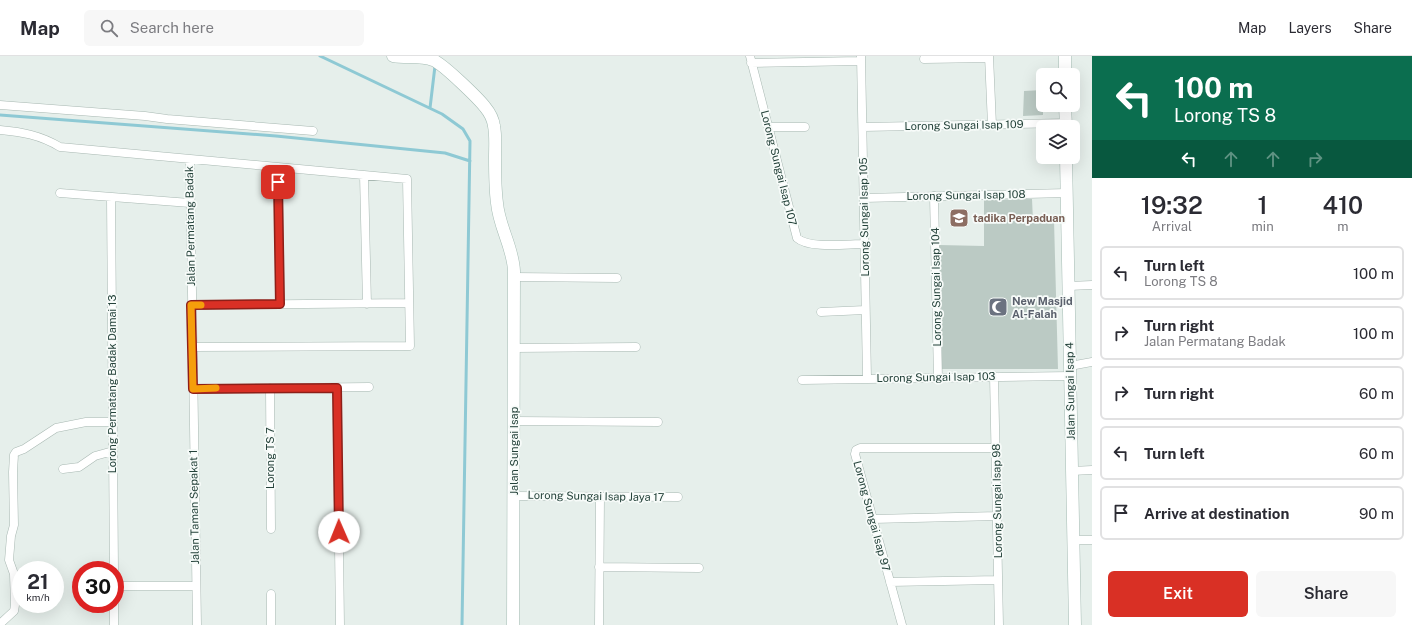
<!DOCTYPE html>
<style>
body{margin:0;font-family:"Public Sans",sans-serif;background:#f7f7f7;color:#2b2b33;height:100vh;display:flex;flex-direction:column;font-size:15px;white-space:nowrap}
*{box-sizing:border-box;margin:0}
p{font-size:13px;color:#7c7c81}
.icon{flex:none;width:22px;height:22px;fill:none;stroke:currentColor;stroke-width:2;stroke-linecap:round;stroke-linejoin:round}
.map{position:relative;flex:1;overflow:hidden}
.side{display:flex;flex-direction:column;background:#fff;width:320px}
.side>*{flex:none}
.top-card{background:#0b6e4f;color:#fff;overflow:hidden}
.controls{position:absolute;left:1036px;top:12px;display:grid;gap:8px}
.controls a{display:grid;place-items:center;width:44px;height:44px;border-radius:6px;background:#fff;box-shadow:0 4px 16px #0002;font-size:20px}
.speed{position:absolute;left:12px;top:505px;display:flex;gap:8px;font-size:20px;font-weight:700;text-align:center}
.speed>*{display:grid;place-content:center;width:52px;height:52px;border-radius:50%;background:#fff;box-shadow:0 4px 16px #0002;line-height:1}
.speed small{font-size:10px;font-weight:400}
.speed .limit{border:6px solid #d22;background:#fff;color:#111}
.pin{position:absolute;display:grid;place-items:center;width:34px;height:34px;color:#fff;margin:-17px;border-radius:8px;box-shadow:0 2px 6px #0006}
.me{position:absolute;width:44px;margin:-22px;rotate:359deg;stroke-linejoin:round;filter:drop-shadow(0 0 3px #0008)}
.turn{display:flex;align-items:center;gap:14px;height:84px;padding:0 16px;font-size:18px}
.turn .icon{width:52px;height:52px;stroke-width:2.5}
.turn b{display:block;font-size:28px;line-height:34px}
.lanes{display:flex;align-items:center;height:38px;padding:0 16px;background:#0003;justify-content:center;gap:20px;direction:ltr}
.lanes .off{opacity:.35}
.eta{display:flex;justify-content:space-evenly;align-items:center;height:68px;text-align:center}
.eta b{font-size:24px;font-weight:600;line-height:28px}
.button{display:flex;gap:8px;margin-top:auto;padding:8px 16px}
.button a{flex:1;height:46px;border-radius:6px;background:#d93025;color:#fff;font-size:16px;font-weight:600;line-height:46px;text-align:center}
.button a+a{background:#f7f7f7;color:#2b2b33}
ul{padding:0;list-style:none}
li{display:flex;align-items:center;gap:12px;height:54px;margin:0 8px 6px;padding:0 8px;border:2px solid #e1e1e2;border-radius:6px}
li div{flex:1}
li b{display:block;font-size:15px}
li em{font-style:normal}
header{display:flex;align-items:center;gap:24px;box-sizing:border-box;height:56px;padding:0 20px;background:#fff;border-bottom:1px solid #e1e1e2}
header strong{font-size:19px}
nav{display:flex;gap:22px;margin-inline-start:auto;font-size:14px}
.search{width:280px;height:36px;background:#f7f7f7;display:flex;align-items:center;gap:10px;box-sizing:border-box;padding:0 14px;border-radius:6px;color:#7c7c81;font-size:15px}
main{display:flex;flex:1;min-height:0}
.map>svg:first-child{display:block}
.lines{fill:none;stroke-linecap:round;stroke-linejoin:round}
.stream{stroke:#8ec9d4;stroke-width:3}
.building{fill:#bbcac4}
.street-casing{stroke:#a8b8b2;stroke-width:9}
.secondary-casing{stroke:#a4bbb3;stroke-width:13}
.street{stroke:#fff;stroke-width:8}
.secondary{stroke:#fff;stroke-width:12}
.route-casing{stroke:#8d1f18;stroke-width:10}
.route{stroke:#d93025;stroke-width:7}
.slow{stroke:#f59e0b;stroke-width:7}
.labels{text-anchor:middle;stroke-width:3.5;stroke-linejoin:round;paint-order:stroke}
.street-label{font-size:11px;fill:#24423a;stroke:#f7fbf9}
.education-label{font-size:11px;font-weight:bold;fill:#785e54;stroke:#f7fbf9;text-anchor:start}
.worship-label{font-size:11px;font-weight:bold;fill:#5b616d;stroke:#f7fbf9;text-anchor:start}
</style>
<header>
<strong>Map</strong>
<div class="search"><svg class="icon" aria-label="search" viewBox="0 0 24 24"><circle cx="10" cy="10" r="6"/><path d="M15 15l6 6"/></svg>Search here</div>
<nav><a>Map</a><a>Layers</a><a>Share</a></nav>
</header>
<main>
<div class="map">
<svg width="1092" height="569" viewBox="0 0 1092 569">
<rect width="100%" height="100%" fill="#e6efeb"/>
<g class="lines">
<path class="stream" d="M320 0 442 58 463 73 470 85 462 569
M430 52 435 10
M0 59 276 80 445 97 470 105"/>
</g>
<path class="building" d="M1043 34V49H1051L1052 52 1043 51V59L1023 60 1024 35Z
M1032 143 1033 165 1054 164 1058 313H942L939 189 984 190V144Z"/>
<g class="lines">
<g class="street-casing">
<path id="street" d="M750 0 797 182C809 193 847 188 864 188
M861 0 867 322
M989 0 992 69
M924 3 989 2
M751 7 861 5
M0 49 145 60 167 63 313 75
M769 71H805
M863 71 1066 67
M0 74C22 76 40 79 60 91L407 123 410 290 192 291
M190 104 197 569
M278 111 280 248
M364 119 367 248
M60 137 190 147
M934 140 938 322
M111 142 114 514
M864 142 1067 137
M514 221 617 222
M1069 230 1092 229
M191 249 409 247
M821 256 865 254
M514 292 636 291
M1070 310 1092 306
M994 320 999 569
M802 324 1070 320
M270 332 271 473
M337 332 340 569
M193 333 369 331
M514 365 658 366
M63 413 79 411 95 400 113 395
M1072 415 1092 414
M514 440 678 441
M873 463 998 460
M1073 484H1092
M599 511 699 512
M890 526 998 524
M115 530H196
M114 548V569
M1 569V567L14 555 15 549 14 518 9 504 11 480 14 469 13 416 14 399 16 396 24 393 56 372 86 366H113
M271 569V538
M599 569 600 441
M902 569 855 398 856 394 860 392H996"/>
</g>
<g class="secondary-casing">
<path id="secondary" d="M393 0C406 2 421 0 433 4 443 8 478 42 485 51 490 57 493 63 494 70 496 80 495 91 495 101 495 116 495 132 497 147 499 171 513 191 514 215L513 569
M1065 0V19
M1065 49 1066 71
M1066 101 1075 569"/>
</g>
<use href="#street" class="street"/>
<use href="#secondary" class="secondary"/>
</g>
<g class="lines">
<g class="route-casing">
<path id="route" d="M278 126 280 248 191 249 193 333 337 332 339 476"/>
</g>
<use href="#route" class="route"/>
<path class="slow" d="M201 249H191L193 333 216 332"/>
</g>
<defs>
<g id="school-square" transform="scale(1)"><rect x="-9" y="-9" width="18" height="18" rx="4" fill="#8d6e63" stroke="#f7fbf9"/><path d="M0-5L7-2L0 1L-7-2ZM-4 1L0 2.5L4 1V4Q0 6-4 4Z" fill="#fff"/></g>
<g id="mosque-square" transform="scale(1)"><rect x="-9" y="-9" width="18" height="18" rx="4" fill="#6b7280" stroke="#f7fbf9"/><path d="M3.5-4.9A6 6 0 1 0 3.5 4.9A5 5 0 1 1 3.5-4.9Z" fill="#fff"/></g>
</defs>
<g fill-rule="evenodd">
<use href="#school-square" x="959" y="162"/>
<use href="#mosque-square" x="998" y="251"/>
</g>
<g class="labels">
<g class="street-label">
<text transform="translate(964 69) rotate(-1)" y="4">Lorong Sungai Isap 109</text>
<text transform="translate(779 112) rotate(76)" y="4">Lorong Sungai Isap 107</text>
<text transform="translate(966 139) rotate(-1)" y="4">Lorong Sungai Isap 108</text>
<text transform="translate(864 161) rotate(-91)" y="4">Lorong Sungai Isap 105</text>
<text transform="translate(190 170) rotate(-91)" y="4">Jalan Permatang Badak</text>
<text transform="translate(936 231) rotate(-91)" y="4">Lorong Sungai Isap 104</text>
<text transform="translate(936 321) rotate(-1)" y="4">Lorong Sungai Isap 103</text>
<text transform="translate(112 328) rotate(-90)" y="4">Lorong Permatang Badak Damai 13</text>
<text transform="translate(1070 335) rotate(-91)" y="4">Jalan Sungai Isap 4</text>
<text transform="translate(514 395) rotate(-90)" y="4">Jalan Sungai Isap</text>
<text transform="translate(270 402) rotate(-90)" y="4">Lorong TS 7</text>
<text transform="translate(596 440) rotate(1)" y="4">Lorong Sungai Isap Jaya 17</text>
<text transform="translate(997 445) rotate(-91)" y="4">Lorong Sungai Isap 98</text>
<text transform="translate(194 451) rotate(-91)" y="4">Jalan Taman Sepakat 1</text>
<text transform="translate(872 460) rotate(75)" y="4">Lorong Sungai Isap 97</text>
</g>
<g class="education-label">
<text x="973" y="166">tadika Perpaduan</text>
</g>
<g class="worship-label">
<text x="1012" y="249">New Masjid<tspan x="1012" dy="13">Al-Falah</tspan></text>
</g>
</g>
</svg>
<div class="controls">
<a><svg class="icon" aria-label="search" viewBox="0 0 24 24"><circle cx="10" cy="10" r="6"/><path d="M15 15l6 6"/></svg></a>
<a><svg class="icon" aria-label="layers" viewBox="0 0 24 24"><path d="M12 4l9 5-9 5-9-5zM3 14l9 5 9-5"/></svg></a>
</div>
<div class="speed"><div>21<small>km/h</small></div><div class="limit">30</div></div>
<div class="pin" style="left:278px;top:126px;background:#d93025"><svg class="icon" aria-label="arrive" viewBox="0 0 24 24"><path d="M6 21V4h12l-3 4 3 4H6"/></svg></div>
<svg class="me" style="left:339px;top:476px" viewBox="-20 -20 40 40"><circle r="19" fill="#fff"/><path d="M0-13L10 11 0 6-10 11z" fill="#d93025"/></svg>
</div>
<section class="side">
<div class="top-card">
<div class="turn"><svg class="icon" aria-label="left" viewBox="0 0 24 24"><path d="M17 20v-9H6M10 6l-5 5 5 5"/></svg><div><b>100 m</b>Lorong TS 8</div></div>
<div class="lanes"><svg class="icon" aria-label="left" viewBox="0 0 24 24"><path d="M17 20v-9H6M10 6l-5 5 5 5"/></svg><svg class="icon off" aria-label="ahead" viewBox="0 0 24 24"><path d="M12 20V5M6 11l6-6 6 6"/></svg><svg class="icon off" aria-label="ahead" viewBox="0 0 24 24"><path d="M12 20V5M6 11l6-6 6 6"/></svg><svg class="icon off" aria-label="right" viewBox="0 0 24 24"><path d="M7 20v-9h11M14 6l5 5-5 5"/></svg></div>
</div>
<div class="eta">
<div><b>19:32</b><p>Arrival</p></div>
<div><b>1</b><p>min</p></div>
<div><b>410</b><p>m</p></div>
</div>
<ul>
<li><svg class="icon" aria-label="left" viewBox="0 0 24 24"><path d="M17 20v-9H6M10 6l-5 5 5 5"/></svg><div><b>Turn left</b><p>Lorong TS 8</p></div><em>100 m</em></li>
<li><svg class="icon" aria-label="right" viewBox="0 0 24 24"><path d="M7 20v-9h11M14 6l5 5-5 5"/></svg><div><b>Turn right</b><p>Jalan Permatang Badak</p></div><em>100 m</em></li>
<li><svg class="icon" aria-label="right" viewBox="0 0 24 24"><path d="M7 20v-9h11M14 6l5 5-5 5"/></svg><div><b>Turn right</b></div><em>60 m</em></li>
<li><svg class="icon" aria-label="left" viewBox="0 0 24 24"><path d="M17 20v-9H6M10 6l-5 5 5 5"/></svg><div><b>Turn left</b></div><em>60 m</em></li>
<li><svg class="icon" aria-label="arrive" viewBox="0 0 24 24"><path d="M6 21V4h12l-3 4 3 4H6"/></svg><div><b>Arrive at destination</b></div><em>90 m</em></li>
</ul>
<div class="button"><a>Exit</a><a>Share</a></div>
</section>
</main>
